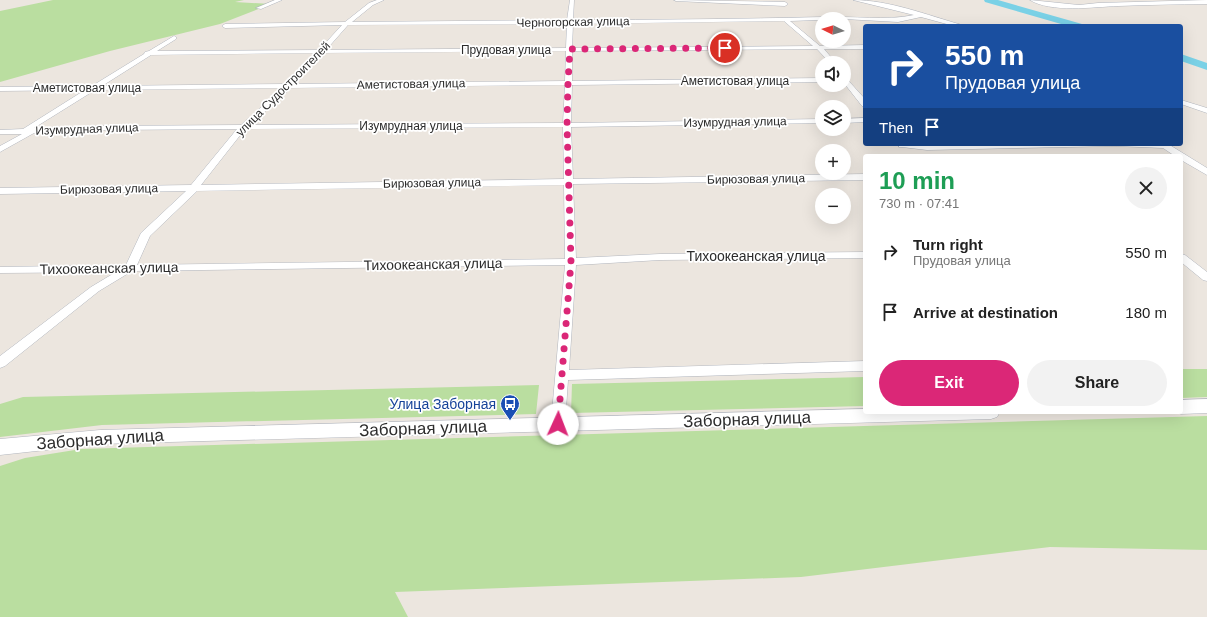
<!DOCTYPE html>
<meta charset="utf-8">
<style>
body{margin:0;font-family:Arial,sans-serif;background:#f2f2f2;color:#222;height:100vh;display:flex;flex-direction:column;font-size:15px;white-space:nowrap}
*{box-sizing:border-box;margin:0}
p{font-size:13px;color:#767676}
.icon{flex:none;width:22px;height:22px;fill:none;stroke:currentColor;stroke-width:2;stroke-linecap:round;stroke-linejoin:round}
.map{position:relative;flex:1;overflow:hidden}
.side{position:absolute;left:863px;top:154px;width:320px;height:260px;display:flex;flex-direction:column;background:#fff;border-radius:4px;box-shadow:0 4px 16px #0002}
.side>*{flex:none}
.guide{position:absolute;left:863px;top:24px;width:320px;height:122px;border-radius:4px;box-shadow:0 4px 16px #0002;background:#1a4fa0;color:#fff;overflow:hidden}
.needle{width:26px;rotate:275deg}
.tools{position:absolute;left:815px;top:12px;display:grid;gap:8px}
.tools a{display:grid;place-items:center;width:36px;height:36px;border-radius:50%;background:#fff;box-shadow:0 4px 16px #0002;font-size:20px}
.pin{position:absolute;display:grid;place-items:center;width:34px;height:34px;color:#fff;margin:-17px;border:2px solid #fff;border-radius:50%;box-shadow:0 1px 4px #0007}
.me{position:absolute;width:44px;margin:-22px;rotate:2deg;stroke-linejoin:round;filter:drop-shadow(0 0 3px #0008)}
.turn{display:flex;align-items:center;gap:14px;height:84px;padding:0 16px;font-size:18px}
.turn .icon{width:52px;height:52px;stroke-width:2.5}
.turn b{display:block;font-size:28px;line-height:34px}
.then{display:flex;align-items:center;height:38px;padding:0 16px;background:#0003;gap:8px;font-size:15px}
.round{display:grid;place-items:center;flex:none;width:42px;height:42px;border-radius:21px;background:#f2f2f2}
.summary{display:flex;align-items:center;justify-content:space-between;height:68px;padding:0 16px}
h1{font-size:24px;font-weight:800;line-height:30px;color:#1e9e55}
.cta{display:flex;gap:8px;margin-top:auto;padding:8px 16px}
.cta a{flex:1;height:46px;border-radius:24px;background:#db2777;color:#fff;font-size:16px;font-weight:800;line-height:46px;text-align:center}
.cta a+a{background:#f2f2f2;color:#222}
ul{padding:0;list-style:none}
li{display:flex;align-items:center;gap:12px;height:60px;padding:0 16px}
li div{flex:1}
li b{display:block;font-size:15px}
li em{font-style:normal}
.map>svg:first-child{display:block}
.green{fill:#badea0}
.lines{fill:none;stroke-linecap:round;stroke-linejoin:round}
.river{fill:#7ad1e6;fill-rule:evenodd}
.minor-casing{stroke:#b2b6be;stroke-width:1}
.tertiary-casing{stroke:#b2b6be;stroke-width:1}
.minor{fill:#fff;fill-rule:evenodd}
.tertiary{fill:#fff;fill-rule:evenodd}
.route{stroke:#db2777;stroke-width:7;stroke-dasharray:0 12.6}
.labels{text-anchor:middle;stroke-width:3.5;stroke-linejoin:round;paint-order:stroke}
.far-street-label{font-size:12px;fill:#2c2c2c;stroke:#fff}
.street-label{font-size:14px;fill:#2c2c2c;stroke:#fff}
.transit-label{font-size:14px;fill:#164399;stroke:#fff;text-anchor:end}
.near-street-label{font-size:17px;fill:#2c2c2c;stroke:#fff}
</style>
<div class="map">
<svg width="1207" height="617" viewBox="0 0 1207 617">
<rect width="100%" height="100%" fill="#ece6df"/>
<path class="green" d="M53 0H244L235 2 271 4 220 24 110 51 0 82V11Z
M1181 369H1207V397L1181 398Z
M865 377V406L571 413 572 384Z
M539 385 536 414 102 425 0 437V404L23 397Z
M1207 416V550L1050 547 801 577 395 592 408 617H0V466L25 458 81 449Z"/>
<g class="lines">
<path class="river" d="M984 0H998L1082 24 1084 26H1068L985 2Z
M1181 54 1207 63V70L1181 61Z"/>
<g class="minor-casing">
<path id="minor" d="M275 0H282L261 9 256 8Z
M377 0H384L373 5 352 22 567 20 570 0H574L573 20C656 20 740 19 823 17 854 16 885 21 914 15L853 0C889 0 927 15 962 25L963 26H954L921 17 898 22 844 19 790 21 820 46 865 45V49H824L836 63H830L817 49 572 51V81L822 78V82L572 85 571 123 822 119V123L571 127 573 179 865 174V180L573 184 576 258 660 254 865 252V258L660 260 576 265 569 370 865 361V371L568 380 565 424 563 428 558 430 553 428 551 424 565 265 132 271 99 291 5 366 0 368V356L91 287 116 272 0 273V267L126 265 141 233 186 191 0 194V188L191 185 237 129 102 130 34 133 0 152V146L22 134H0V130L23 129 85 90 0 91V87L92 86 144 54 145 52 149 51 174 36 176 37V39L157 51 319 50 342 25 225 28 222 26 225 24 345 22 369 3ZM784 21 813 46 572 48 573 24ZM567 24 566 48 326 50 348 25ZM566 51 565 81 295 84 322 53ZM316 53 287 84 102 86 151 55ZM565 85 563 123 250 125 291 88ZM283 88 241 125 102 126 34 128 95 90ZM563 127 564 179 201 185 245 129ZM564 185 565 259 137 265 150 236 197 191Z
M674 0 785 2 788 4 785 6 676 1Z
M1030 0 1079 5 1098 3 1207 0V4C1177 4 1147 5 1118 6 1094 7 1050 13 1030 0Z
M844 77 846 78 865 99V106H862L844 83Z
M1181 100 1207 108V113L1181 104Z
M865 118V122L844 123V119Z
M899 144H1168L1207 168V175L1181 160V156H1175L1163 148 1116 146 927 150 902 147H899Z
M1181 254 1185 255 1207 272V281L1203 280 1181 262Z"/>
</g>
<g class="tertiary-casing">
<path id="tertiary" d="M1207 399V413L1181 414 1176 412H1181V400Z
M865 409V412H1000L997 417 991 419 100 444 0 455V439L100 430Z"/>
</g>
<use href="#minor" class="minor"/>
<use href="#tertiary" class="tertiary"/>
</g>
<g class="lines">
<path class="route" d="M558 424 571 262 567 125 568 82 570 49 725 48"/>
</g>
<defs>
<g id="bus-pin" transform="scale(1)"><path d="M0 17L-7.5 6A9.5 9.5 0 1 1 7.5 6Z" fill="#1a4fb4" stroke="#fff"/><path d="M-5-6H5V4H4V6H2V4H-2V6H-4V4H-5ZM-3.5-4V0h7V-4ZM-3.5 1.2v1.5H-2V1.2ZM2 1.2v1.5H3.5V1.2Z" fill="#fff"/></g>
</defs>
<g fill-rule="evenodd">
<use href="#bus-pin" x="510" y="404"/>
</g>
<g class="labels">
<g class="far-street-label">
<text transform="translate(573 22) rotate(-1)" y="4">Черногорская улица</text>
<text x="506" y="54">Прудовая улица</text>
<text x="735" y="85">Аметистовая улица</text>
<text transform="translate(411 84) rotate(-1)" y="4">Аметистовая улица</text>
<text x="87" y="92">Аметистовая улица</text>
<text transform="translate(283 89) rotate(-45)" y="4">улица Судостроителей</text>
<text transform="translate(735 122) rotate(-1)" y="4">Изумрудная улица</text>
<text x="411" y="130">Изумрудная улица</text>
<text transform="translate(87 129) rotate(-2)" y="4">Изумрудная улица</text>
<text transform="translate(756 179) rotate(-1)" y="4">Бирюзовая улица</text>
<text transform="translate(432 183) rotate(-1)" y="4">Бирюзовая улица</text>
<text transform="translate(109 189) rotate(-1)" y="4">Бирюзовая улица</text>
</g>
<g class="street-label">
<text x="756" y="261">Тихоокеанская улица</text>
<text transform="translate(433 264) rotate(-1)" y="5">Тихоокеанская улица</text>
<text transform="translate(109 268) rotate(-1)" y="5">Тихоокеанская улица</text>
</g>
<g class="transit-label">
<text x="496" y="409">Улица Заборная</text>
</g>
<g class="near-street-label">
<text transform="translate(747 419) rotate(-2)" y="6">Заборная улица</text>
<text transform="translate(423 428) rotate(-2)" y="6">Заборная улица</text>
<text transform="translate(100 439) rotate(-4)" y="6">Заборная улица</text>
</g>
</g>
</svg>
<div class="tools">
<a><svg class="needle" viewBox="-14 -14 28 28"><path d="M0-13l5 13h-10z" fill="#e53935"/><path d="M0 13l5-13h-10z" fill="#767676"/></svg></a>
<a><svg class="icon" aria-label="sound" viewBox="0 0 24 24"><path d="M4 9h4l5-4v14l-5-4H4zM17 9q2 3 0 6"/></svg></a>
<a><svg class="icon" aria-label="layers" viewBox="0 0 24 24"><path d="M12 4l9 5-9 5-9-5zM3 14l9 5 9-5"/></svg></a>
<a>+</a>
<a>−</a>
</div>
<div class="pin" style="left:725px;top:48px;background:#d93025"><svg class="icon" aria-label="arrive" viewBox="0 0 24 24"><path d="M6 21V4h12l-3 4 3 4H6"/></svg></div>
<svg class="me" style="left:558px;top:424px" viewBox="-20 -20 40 40"><circle r="19" fill="#fff"/><path d="M0-13L10 11 0 6-10 11z" fill="#db2777"/></svg>
<div class="guide">
<div class="turn"><svg class="icon" aria-label="right" viewBox="0 0 24 24"><path d="M7 20v-9h11M14 6l5 5-5 5"/></svg><div><b>550 m</b>Прудовая улица</div></div>
<div class="then">Then<svg class="icon" aria-label="arrive" viewBox="0 0 24 24"><path d="M6 21V4h12l-3 4 3 4H6"/></svg></div>
</div>
<section class="side">
<div class="summary"><div><h1>10 min</h1><p>730 m · 07:41</p></div><a class="round"><svg class="icon" aria-label="close" viewBox="0 0 24 24"><path d="M6 6l12 12M18 6L6 18"/></svg></a></div>
<ul>
<li><svg class="icon" aria-label="right" viewBox="0 0 24 24"><path d="M7 20v-9h11M14 6l5 5-5 5"/></svg><div><b>Turn right</b><p>Прудовая улица</p></div><em>550 m</em></li>
<li><svg class="icon" aria-label="arrive" viewBox="0 0 24 24"><path d="M6 21V4h12l-3 4 3 4H6"/></svg><div><b>Arrive at destination</b></div><em>180 m</em></li>
</ul>
<div class="cta"><a>Exit</a><a>Share</a></div>
</section>
</div>
